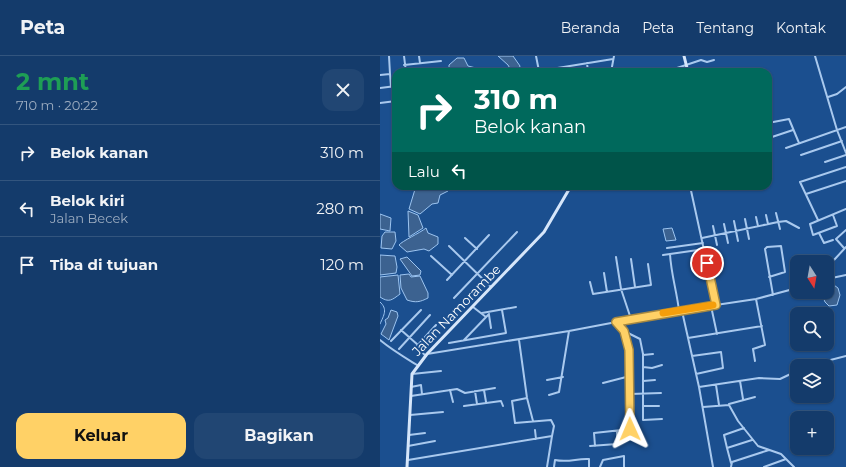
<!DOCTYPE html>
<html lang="id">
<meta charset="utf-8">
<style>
body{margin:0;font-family:Montserrat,sans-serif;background:#214673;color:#f1f3f6;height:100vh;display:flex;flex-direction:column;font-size:15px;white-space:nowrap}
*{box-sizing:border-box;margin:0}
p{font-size:13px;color:#9dadc1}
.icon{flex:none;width:22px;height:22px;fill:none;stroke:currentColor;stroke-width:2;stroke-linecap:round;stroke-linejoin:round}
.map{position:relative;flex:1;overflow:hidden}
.panel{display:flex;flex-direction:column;background:#143b6b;width:380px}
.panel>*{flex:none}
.hud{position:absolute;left:12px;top:12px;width:380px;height:122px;border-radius:12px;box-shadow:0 1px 3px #0004,0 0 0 1px #33557e;background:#00695c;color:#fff;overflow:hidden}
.needle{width:26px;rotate:169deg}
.buttons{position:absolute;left:410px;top:199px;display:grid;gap:8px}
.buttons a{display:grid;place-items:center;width:44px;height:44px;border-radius:8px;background:#143b6b;box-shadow:0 1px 3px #0004,0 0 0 1px #33557e;font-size:20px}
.pin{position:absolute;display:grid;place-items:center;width:34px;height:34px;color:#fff;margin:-17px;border:2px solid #fff;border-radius:50%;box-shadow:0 1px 4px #0007}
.me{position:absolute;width:44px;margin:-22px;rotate:359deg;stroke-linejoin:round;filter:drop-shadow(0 0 3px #0008)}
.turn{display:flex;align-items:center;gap:14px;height:84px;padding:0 16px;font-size:18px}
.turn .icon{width:52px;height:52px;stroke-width:2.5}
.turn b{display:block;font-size:28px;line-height:34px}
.then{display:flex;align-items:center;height:38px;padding:0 16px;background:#0003;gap:8px;font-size:15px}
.round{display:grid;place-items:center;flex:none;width:42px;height:42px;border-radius:12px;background:#214673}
.headline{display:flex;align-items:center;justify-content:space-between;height:68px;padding:0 16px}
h1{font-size:24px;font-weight:700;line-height:30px;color:#1e9e55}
.cta{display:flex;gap:8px;margin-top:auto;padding:8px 16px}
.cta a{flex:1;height:46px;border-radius:12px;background:#ffd166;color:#111;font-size:16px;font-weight:700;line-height:46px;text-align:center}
.cta a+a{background:#214673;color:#f1f3f6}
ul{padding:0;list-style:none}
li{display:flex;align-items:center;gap:12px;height:56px;padding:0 16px;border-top:1px solid #33557e}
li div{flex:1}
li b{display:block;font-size:15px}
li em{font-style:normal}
header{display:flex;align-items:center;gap:24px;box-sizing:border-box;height:56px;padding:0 20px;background:#143b6b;border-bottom:1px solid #33557e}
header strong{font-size:19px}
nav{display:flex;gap:22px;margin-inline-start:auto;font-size:14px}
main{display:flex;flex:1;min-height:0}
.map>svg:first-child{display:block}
.water{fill:#3c6290;stroke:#9cc4f0}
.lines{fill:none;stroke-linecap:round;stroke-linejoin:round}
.stream{stroke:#9cc4f0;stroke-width:1}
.street{stroke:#a9c9ee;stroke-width:2}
.secondary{stroke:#d6e6fa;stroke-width:3}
.route-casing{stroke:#a68842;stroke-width:10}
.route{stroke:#ffd166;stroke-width:7}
.slow{stroke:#f59e0b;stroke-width:7}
.labels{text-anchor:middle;stroke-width:4;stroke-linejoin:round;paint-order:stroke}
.street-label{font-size:13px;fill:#fff;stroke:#1b4f8f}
</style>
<header>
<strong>Peta</strong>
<nav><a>Beranda</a><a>Peta</a><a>Tentang</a><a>Kontak</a></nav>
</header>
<main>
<section class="panel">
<div class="headline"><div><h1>2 mnt</h1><p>710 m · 20:22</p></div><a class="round"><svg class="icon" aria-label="close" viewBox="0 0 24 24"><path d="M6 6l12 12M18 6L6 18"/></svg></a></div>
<ul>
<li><svg class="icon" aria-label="right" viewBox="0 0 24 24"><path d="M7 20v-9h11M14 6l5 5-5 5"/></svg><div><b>Belok kanan</b></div><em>310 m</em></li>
<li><svg class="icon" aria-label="left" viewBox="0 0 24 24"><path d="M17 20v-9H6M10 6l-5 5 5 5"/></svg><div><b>Belok kiri</b><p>Jalan Becek</p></div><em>280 m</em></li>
<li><svg class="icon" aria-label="arrive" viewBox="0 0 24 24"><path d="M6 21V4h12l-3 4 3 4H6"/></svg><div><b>Tiba di tujuan</b></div><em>120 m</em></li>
</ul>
<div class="cta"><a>Keluar</a><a>Bagikan</a></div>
</section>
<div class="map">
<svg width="466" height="411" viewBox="0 0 466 411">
<rect width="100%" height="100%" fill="#1b4f8f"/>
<path class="water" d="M118 0H133L140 10 139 13 132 16 128 9Z
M77 2H84L88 10 96 12V16H69V9Z
M36 130H70L68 135 60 139 58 147 52 148 40 158 29 153Z
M28 155 38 159 43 172 29 181Z
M0 158 11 162 10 175 0 173Z
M46 172 48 177 58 181V188L49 195 44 193 27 196 19 189C22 185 40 177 46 172Z
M292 172 296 184 286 185 283 173Z
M5 176H15L16 185 12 193 1 192 2 180Z
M0 199 15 200 17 211 16 217 0 219Z
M27 201 41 215 40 219 32 220 20 203Z
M29 218 31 221 40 220 48 237V242C40 246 36 247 27 244L21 232 20 219Z
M18 219 20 238C12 244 9 247 0 241V221Z
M447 224 458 232 460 239 457 249 449 250 445 246 441 236H447Z
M11 254 17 256 18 260 9 284 1 278 6 268 5 264 8 262Z"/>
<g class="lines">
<path class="stream" d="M0 246C8 253 4 259 0 268"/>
<path class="street" d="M9 0 10 18
M24 0 26 16
M39 0 40 7
M156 0 159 15 233 3
M435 0 457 74 466 97
M207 7 208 16
M24 9 61 5
M297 12 321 4 327 6 334 4
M231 16 234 0
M0 19 10 18 11 31
M0 32 16 30
M448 41 457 38 466 31
M0 47 16 45
M388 67 409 63 419 87
M392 81 413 74
M406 92 466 71
M421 99 462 85
M445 106 466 99
M310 130 336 249
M426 138 466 125
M396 157 400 173
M386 159 388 168
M453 159 457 170 433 179 430 168 466 153
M376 161 378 170
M365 163 369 183
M438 164 420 126 466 111
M354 165 358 185
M344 168 348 187
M333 170 337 189
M439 177 444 187 453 184
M85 182 97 193
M322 182 398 166 406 165 419 172
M69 190 111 231
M287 192 323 187
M464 192 456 183 466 174
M290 198C291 218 297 236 299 255
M283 199 325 193
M51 200 72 219
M236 201 241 233 251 263
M251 203 255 231
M454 204 466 191
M224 217 227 236
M389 221 405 216 401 190 387 191 385 193 393 239
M447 223 466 219
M67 224 109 179
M210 226 213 238 271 229 268 208
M74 242 137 176
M331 250 337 278
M93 251 106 261
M302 255 319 331 333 411
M102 257 136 251
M109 259 111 272
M236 266 244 275 260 283 263 298V364L282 363
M21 274 38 289
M308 282 382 270
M0 284C12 294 24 301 37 309
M84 284 109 258
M139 284 147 342 153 365
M11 285 41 254
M69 287 126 277 122 254
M19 293 50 259
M47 298 189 275 289 256 376 243 417 232
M263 299 273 298
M46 300 36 291 56 269
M312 300 341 296 343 312 316 318
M375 305 373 293 385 289 376 243
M427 310 466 300
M263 311 272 312 282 309
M32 318 61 315
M167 324 183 321
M263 325 275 324
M360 325 363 343
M223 327 250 320
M336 329 339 349
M31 331 41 329 42 338
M319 331 379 322 400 323 417 315
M70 334 73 346
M104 334 106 346
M95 335 97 348
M250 338 281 337
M169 339 179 336 189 275
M31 340 77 333 85 337 115 332
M349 348 375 341
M84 350 121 345 123 350
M263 350H279
M323 351 349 349 358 365 378 390 401 398 414 411
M30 359 63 356
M155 374 156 383
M29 379 45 377
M28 390 55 385
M210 390 237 388V375
M215 390 214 377 251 373 249 297 244 275
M347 392 344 379 364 372
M28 404 172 380 174 370 171 364 135 367 132 345 147 342
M351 407 347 392 372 384
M167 411 172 380
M174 411 175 404C189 407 197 402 209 403V411
M220 411 223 404 244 400V411
M351 411 352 406 389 394
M384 411 406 403"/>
<path class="secondary" d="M304 0 308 16
M27 411 32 318 47 298 164 176 191 130"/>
</g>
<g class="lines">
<g class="route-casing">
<path id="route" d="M250 373 249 294 244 275 236 266 336 249 327 207"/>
</g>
<use href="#route" class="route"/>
<path class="slow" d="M283 257 333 249"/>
</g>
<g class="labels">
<g class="street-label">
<text transform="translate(76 254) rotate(-46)" y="5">Jalan Namorambe</text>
</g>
</g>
</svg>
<div class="buttons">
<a><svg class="needle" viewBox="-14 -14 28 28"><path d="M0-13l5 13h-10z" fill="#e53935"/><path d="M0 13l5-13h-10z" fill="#9dadc1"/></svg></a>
<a><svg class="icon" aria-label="search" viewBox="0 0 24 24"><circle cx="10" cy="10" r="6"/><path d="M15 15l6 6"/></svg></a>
<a><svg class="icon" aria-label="layers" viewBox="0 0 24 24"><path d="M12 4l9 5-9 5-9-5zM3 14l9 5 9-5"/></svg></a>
<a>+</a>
</div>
<div class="pin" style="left:327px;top:207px;background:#d93025"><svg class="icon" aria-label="arrive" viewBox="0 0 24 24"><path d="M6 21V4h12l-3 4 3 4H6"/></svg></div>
<svg class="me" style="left:250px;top:373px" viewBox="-20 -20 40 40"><path d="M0-17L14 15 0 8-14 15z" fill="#ffd166" stroke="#fff" stroke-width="4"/></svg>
<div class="hud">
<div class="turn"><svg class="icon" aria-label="right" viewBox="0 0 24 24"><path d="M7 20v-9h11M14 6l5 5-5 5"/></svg><div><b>310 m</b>Belok kanan</div></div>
<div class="then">Lalu<svg class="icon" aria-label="left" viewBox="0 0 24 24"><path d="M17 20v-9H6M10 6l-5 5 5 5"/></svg></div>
</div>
</div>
</main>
